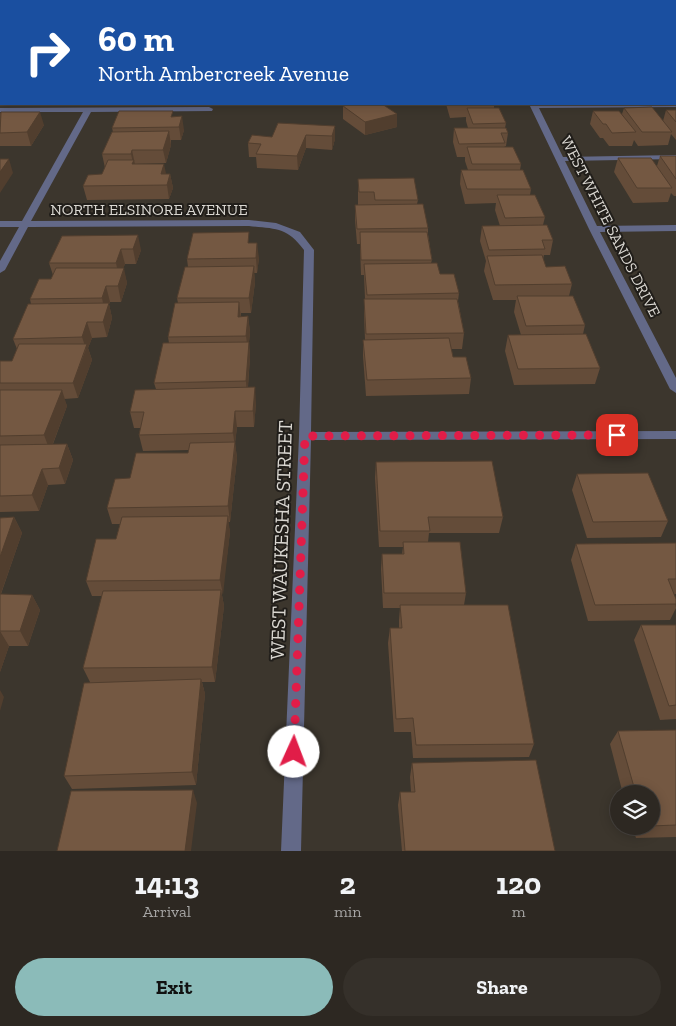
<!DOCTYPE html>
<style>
body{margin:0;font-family:"Zilla Slab",serif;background:#35302a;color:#f1f3f6;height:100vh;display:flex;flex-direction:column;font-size:19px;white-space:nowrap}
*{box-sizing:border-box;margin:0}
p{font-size:16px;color:#a7a6a5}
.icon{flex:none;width:28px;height:28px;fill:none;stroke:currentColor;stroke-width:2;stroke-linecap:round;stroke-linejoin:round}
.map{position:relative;height:851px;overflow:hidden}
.drawer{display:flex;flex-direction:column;background:#2d2822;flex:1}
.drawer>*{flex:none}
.guide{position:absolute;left:0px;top:0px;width:676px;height:105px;box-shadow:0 2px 12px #0003,0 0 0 1px #484440;background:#1a4fa0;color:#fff;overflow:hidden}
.controls{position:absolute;left:610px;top:785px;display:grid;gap:10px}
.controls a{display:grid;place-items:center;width:50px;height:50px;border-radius:50%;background:#2d2822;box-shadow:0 2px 12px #0003,0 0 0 1px #484440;font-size:25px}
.pin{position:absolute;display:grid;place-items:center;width:42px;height:42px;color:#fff;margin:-21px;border-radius:10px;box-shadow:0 2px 8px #0006}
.me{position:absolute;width:55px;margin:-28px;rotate:2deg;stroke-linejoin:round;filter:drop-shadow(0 0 4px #0008)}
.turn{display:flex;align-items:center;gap:18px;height:105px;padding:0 15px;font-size:22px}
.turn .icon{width:65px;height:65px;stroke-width:2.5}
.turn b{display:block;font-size:35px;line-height:42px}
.eta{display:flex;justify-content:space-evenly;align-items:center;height:85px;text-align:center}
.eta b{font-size:30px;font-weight:700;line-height:35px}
.cta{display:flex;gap:10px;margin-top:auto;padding:10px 15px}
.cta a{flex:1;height:58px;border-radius:30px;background:#8bbbb9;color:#111;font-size:20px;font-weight:700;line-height:58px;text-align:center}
.cta a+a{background:#35302a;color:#f1f3f6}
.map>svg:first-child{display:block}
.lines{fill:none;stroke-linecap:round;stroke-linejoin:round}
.minor{fill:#636988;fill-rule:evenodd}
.wall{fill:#644c39}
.shaded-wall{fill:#513e2e}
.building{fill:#745842;stroke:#513e2e}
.route{stroke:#e11d48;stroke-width:9;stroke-dasharray:0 16.2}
.labels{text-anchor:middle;stroke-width:4;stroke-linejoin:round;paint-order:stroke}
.far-street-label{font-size:16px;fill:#dad7d1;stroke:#211e1a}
.street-label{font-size:20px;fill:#dad7d1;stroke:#211e1a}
</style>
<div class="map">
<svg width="676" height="851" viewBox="0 0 676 851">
<rect width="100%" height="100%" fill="#3c362d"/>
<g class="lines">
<path class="minor" d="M143 0H149L150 1H144Z
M315 0H322L323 1H316Z
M648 0H655L656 1H649Z
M0 24H1V28H0Z
M675 103 676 107 539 108 563 157 676 155V159L565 161 597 226 676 225V231L600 232 676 378V393L670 389 589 229 529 104Z
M209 107 213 109 212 111 91 112 31 221 249 220 276 223 300 232 314 250 311 432 676 431V439L311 440 301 851H281L299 436 304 250C287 227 276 229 249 226L28 227 5 270 0 273V261L19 227H0V221H22L83 112H0V108Z"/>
</g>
<path class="wall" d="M0 0 32 1H1V10H0Z
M347 0H391V1H394V0H433V1H348Z
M518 0H570V1H517Z
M587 0H633V1H587Z
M675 25H676V42H675Z
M675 59H676V80L675 79Z
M0 63 1 66V65V92H0Z
M446 104H494V108L506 123 505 128 508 133 506 146 504 147 521 164 520 170 531 189 530 195 545 217 543 225 553 240 550 255H544L543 259 546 267 572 284 569 296 585 325 583 334 600 368 595 384 514 385 505 351 508 335H521L514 312 516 300H493L484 271 486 261 480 241 482 226H500L495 210 496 203 465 204 460 184 461 170H468L465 161V157H457L453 142 454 128H468L466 121V117L450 118Z
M343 106 397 114V127L365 135 343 119Z
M624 108 663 121 666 110H676V140L671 134 668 145 638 146 634 140 632 146H609L603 138H600L590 124 593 111 622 114Z
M0 113 44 125 31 146H0Z
M174 117 184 130 181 140H171V145L166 163 135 164 166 174H170L173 188 169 199 87 200 83 186 102 174 105 168 102 154 113 132 112 128Z
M335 126V139L332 150 306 148 298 170 257 168 256 157H249L248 143 272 137Z
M660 156H676V196H674L671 193 668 202 633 203 614 172 618 158 657 166Z
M358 179 418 200 417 204 428 228V234L432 260 431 263 440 274 459 293 458 301 464 333 462 349H451L453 357 471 378 469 394 366 396 363 356V340H365L364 314V299H365L364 275H361L360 244H357L355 220V205H358Z
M62 236 141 250 136 264H125L123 268 127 283 121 302H110L109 304 112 318 107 337 92 338 88 348 92 360 78 398 64 399 67 406 53 444H67L73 460 65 484 48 485 39 511 0 512V361H12L17 349 13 339 31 304 30 299 51 279 53 275 49 263Z
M250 243 259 258 257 273H254L255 282 251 313H241V317L248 316 250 332 249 342 250 357 248 387 256 403 254 427H237L235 443 237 458 230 522H228L230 532 222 595 224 606 215 682H202L205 694 196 785 72 789 64 776 90 682 83 668 102 596H92L86 581 116 539 120 524H112L107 508 130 478 188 453 189 450 143 451 139 435 141 428H134L130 412 156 389 154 383 169 343 168 337 178 303 177 298 188 267 187 259Z
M376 462 503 517 499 533H429L428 542 466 593 464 605 534 744 529 757 413 758 411 732H394L388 643 390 628H399V620L400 608H383L381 569 382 554H402L403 547H379L375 478Z
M577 474 668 521 661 537 587 538 572 490Z
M14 517 22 533 1 594 32 595 40 610 28 646H9L0 672V518Z
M676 543V594H674L676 608 670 620 588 621 571 560 576 544Z
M641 625H676V719L660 720 634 640Z
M676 730V837L636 838 632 826H651V794H623L610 744 618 731Z
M412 763 555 851H402L398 805 400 792H411L410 777Z"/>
<path class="shaded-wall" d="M16 0H32V1H11Z
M181 0H208V1H182Z
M286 0H295V1H273Z
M350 0H361V1H350Z
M365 0H391V1H365Z
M40 112 44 125 31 146 27 132Z
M397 114V127L365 135V122Z
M182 116 184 130 181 140 179 127Z
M335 126V139L332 150V136Z
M169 131 171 145 166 163 163 150Z
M306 135V148L298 170 297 156Z
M132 150 137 174 132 164 133 163 131 154Z
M9 159 13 173 0 193V172Z
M164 164 167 178 161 174Z
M170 174 173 188 169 199 167 185Z
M138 235 141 250 136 264 133 249Z
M257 243 259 258 257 273 256 258Z
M121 249 125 264 119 278 116 263Z
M254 266 255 282 251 313 249 298Z
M124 268 127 283 121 302 118 286Z
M106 286 110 302 109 304 112 318 107 337 103 322 105 313 102 298Z
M239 302 241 318 238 317Z
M248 316 250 332 249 342 250 357 247 397 246 381 248 351 246 336Z
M87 322 92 338 88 348 92 360 78 398 73 383 86 349 82 337Z
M255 387 256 403 254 427 253 411Z
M62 390 67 406 50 451 44 435Z
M235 411 237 427 235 443 237 458 230 522 228 506 235 447 233 433Z
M67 444 73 460 65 484 59 468Z
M42 469 48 485 39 511 32 495Z
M228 516 230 532 223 595 220 580Z
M14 517 22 533 0 596V557Z
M221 590 224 606 215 682 212 667Z
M32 595 40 610 28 646 20 631Z
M0 631 9 646 0 672Z
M201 679 205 694 196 785 192 772Z
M0 690 4 697 0 711Z
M193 790 197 803 191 851H185Z"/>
<path class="building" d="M0 0H16L11 1H2Z
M77 0H120L115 1H77Z
M200 0H229V1H200Z
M256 0H286L273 1H257Z
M396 0H433V1H390H396Z
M463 0H494V1H464Z
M524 0H570L525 1Z
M604 0H629L632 1H607Z
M1 65V80H0V67Z
M354 104H382L397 114 365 122 343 106Z
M451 104H494L451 105Z
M652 107 672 132H642L624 108Z
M467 108H499L506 123 473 124Z
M666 110H676V122Z
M119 111H173L171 117 182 116 179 127 112 128Z
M593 111H619L636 132 612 133 606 124H603Z
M1 112H40L27 132 0 133Z
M278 123 335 126 332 136 306 135 297 156 256 154 261 144 248 143 252 135 272 137Z
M454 128H506L508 133H501L505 143 459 144Z
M169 131 163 150H132L131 154H102L112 132Z
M467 147H513L521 164H472Z
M660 156H676V179Z
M618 158H651L672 188H637Z
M0 159H9L0 172Z
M108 160H134L132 164H164L161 174H170L167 185 83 186 88 175 102 174Z
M461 170H523L531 189H467Z
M414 178 418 200H375L374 192H359L358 179Z
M497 195H535L545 217 505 218Z
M423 204 428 228 357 229 355 205Z
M547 225 553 240H542L545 249 489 250 482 226Z
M249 232 248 243H257L256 258 187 259 193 233Z
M360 232H427L432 260H361Z
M138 235 133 249H121L116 263H49L62 236Z
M542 255 546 267 565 266 572 284 495 285 487 256Z
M437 263 440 274H454L459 293 367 295 364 264Z
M254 266 249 298H177L185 267Z
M56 268H124L118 286H106L102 298 30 299 39 279H51Z
M517 296H573L585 325 526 326Z
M364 299H457L464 333 366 334Z
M239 302 238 317 248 316 246 336 168 337 175 303Z
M109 303 103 322H87L82 337 13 339 28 304Z
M586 334 600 368 518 369 508 335Z
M449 338 453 357H466L471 378 367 380 363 340Z
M249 342 246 381 154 383 163 343Z
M19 344H87L73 383H0V361H12Z
M255 387 253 411H235L233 433 139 435 144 412H130L135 390Z
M0 390H62L44 435 0 436Z
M235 442 228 506 107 508 115 479 130 478 136 453H188L190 443Z
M67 444 59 468 42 469 32 495 0 496V445Z
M492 461 503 517H428L430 531H380L376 462Z
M648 473 668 521 593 522 577 474Z
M228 516 220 580 86 581 96 539H116L122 517Z
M14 517 0 557V518Z
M403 542H460L466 593H384L382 554H404Z
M676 543V579H668L676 599V604L595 605 576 544Z
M221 590 212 667 83 668 103 591Z
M0 594 32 595 20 631H0Z
M400 605H508L534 744 416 745 413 718 396 719 390 628H402Z
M641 625H676V705L669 706Z
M201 679 192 772 64 776 84 683Z
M676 730V825L651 826V794H636L618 731Z
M536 760 555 851H405L400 792H415L412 763Z
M193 790 185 851H57L71 791Z"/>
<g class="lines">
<path class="route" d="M294 752 305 436 617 435"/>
</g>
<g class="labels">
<g class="far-street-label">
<text x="149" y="215">NORTH ELSINORE AVENUE</text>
<text transform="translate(611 226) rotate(63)" y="6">WEST WHITE SANDS DRIVE</text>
</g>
<g class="street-label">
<text transform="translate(281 540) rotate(-88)" y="7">WEST WAUKESHA STREET</text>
</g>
</g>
</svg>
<div class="controls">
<a><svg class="icon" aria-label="layers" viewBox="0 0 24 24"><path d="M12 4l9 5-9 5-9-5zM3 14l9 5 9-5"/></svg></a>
</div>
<div class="pin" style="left:617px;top:435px;background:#d93025"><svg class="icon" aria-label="arrive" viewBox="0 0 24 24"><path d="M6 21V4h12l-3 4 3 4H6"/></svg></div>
<svg class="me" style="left:294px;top:752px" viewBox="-20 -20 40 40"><circle r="19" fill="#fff"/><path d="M0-13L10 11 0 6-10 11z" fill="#e11d48"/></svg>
<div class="guide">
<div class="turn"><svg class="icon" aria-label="right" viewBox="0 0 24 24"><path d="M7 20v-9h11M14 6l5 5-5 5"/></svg><div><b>60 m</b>North Ambercreek Avenue</div></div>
</div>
</div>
<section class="drawer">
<div class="eta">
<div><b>14:13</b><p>Arrival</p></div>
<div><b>2</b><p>min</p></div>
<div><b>120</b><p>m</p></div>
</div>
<div class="cta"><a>Exit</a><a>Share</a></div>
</section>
